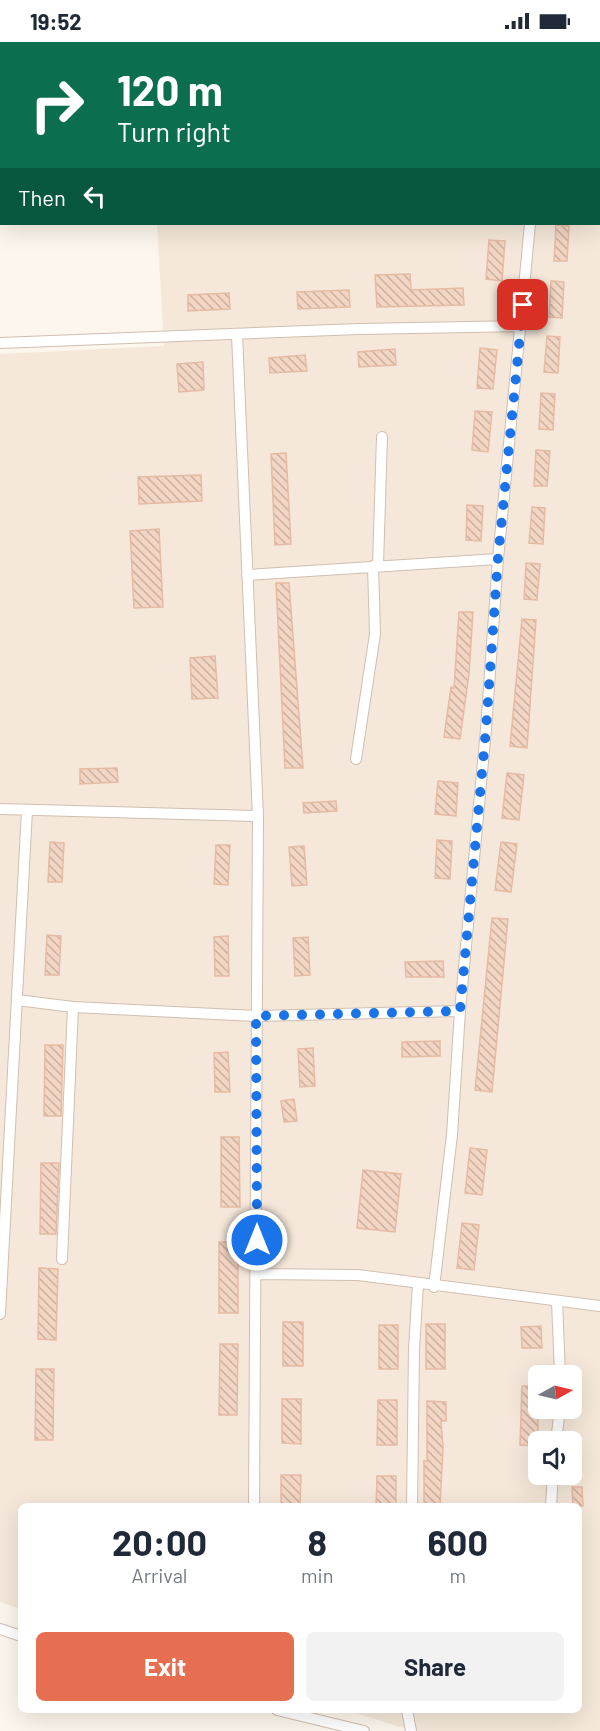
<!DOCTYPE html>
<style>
body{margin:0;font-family:Barlow,sans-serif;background:#f2f2f3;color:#1f2937;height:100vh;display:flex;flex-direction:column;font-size:22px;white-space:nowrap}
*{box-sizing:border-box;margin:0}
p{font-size:20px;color:#747a83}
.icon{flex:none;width:33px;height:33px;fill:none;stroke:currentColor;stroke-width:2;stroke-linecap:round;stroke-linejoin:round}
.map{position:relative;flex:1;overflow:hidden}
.details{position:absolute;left:18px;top:1461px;width:564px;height:210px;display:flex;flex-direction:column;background:#fff;border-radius:9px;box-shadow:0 6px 24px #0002}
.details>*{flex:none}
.guide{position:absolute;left:0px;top:0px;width:600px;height:183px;box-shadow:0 6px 24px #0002;background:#0b6e4f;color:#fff;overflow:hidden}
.needle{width:39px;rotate:82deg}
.controls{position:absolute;left:528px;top:1323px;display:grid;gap:12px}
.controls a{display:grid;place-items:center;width:54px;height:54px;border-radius:9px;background:#fff;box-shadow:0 6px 24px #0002;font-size:30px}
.pin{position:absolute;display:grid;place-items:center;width:51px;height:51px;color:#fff;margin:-26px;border-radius:12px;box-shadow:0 3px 9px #0006}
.me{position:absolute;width:66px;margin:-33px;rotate:0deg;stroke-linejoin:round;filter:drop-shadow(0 0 4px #0008)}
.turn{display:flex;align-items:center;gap:21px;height:126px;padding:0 18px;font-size:27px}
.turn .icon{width:78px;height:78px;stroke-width:2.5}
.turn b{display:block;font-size:42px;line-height:51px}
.then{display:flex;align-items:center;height:57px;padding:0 18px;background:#0003;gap:12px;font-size:22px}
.eta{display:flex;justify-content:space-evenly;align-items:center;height:102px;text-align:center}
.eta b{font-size:36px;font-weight:700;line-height:42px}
.button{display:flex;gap:12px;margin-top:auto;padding:12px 18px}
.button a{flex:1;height:69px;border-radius:9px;background:#e76f51;color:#fff;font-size:24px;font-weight:700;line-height:69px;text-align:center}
.button a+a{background:#f2f2f3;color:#1f2937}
.status{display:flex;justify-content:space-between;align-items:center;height:42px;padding:0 30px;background:#fff;direction:ltr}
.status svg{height:16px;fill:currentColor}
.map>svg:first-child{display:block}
.residential{fill:#f5e8da;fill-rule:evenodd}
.building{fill:url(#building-back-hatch);stroke:#e6bba3;stroke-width:1.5}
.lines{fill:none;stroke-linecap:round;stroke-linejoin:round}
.street-casing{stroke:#d1beb0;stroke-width:12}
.street{stroke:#fff;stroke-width:10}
.route{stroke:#1a73e8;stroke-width:10;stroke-dasharray:0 18}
</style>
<div class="status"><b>19:52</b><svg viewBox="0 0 49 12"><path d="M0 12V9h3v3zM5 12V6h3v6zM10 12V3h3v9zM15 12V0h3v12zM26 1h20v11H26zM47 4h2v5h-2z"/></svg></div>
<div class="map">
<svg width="600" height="1689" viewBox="0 0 600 1689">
<defs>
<pattern id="building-back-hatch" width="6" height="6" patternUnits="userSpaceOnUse" patternTransform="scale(1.5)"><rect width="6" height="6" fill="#f3d5c3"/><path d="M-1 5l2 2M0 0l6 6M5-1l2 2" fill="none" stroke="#cab0a1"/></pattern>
</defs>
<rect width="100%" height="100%" fill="#fdf6ec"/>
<path class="residential" d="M0 0H600V1689H413L346 1668H579V1464H21V1567L0 1560V312L164 304 157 182H598V2H2L0 8ZM538 1334H572V1366H538ZM538 1400H572V1432H538Z"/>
<path class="building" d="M556 183 569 184 567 219H554Z
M489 198 505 199 502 239 486 237Z
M410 232 411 248 463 246 464 263 377 265 375 233Z
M551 239 564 240 562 276 549 275Z
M349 248 350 265 298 267 297 250Z
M229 251 230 267 188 269V253Z
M547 294 560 295 558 331 544 330Z
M480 306 497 308 493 347 477 346Z
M395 307 396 323 359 325 358 310Z
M305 313 307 329 270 331 269 316Z
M203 320 204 348 179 350 177 322Z
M541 351 555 352 553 388 539 387Z
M475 369 492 370 488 410 472 408Z
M536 408 550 409 547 444H534Z
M286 411 291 502 275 503 271 412Z
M201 433 202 459 139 462 138 435Z
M467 463 483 464 481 499 466 498Z
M532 465 545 466 543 502 529 501Z
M159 487 163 565 134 566 130 489Z
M526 521 540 522 537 558 524 557Z
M276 541H289L303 726H285Z
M459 570H473L469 632 460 697 444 695 451 645 454 646Z
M522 577 536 578 527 706 510 704Z
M215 614 218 656 192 657 190 616Z
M117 726 118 740 80 742V727Z
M507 731 524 733 519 778 502 776Z
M438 739 458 741 456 774 435 772Z
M336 759 337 769 304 771 303 761Z
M437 798 452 799 450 837 435 836Z
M50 800 64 801 62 840H48Z
M501 800 517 802 511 850 495 848Z
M216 803H230L228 843 214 842Z
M304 804 307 843 292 844 289 805Z
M492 876 508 877 492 1050 475 1048Z
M47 893 61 894 59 933H45Z
M228 894 229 934H215L214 895Z
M308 895 310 933 295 934 293 896Z
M443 919 444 935H406L405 920Z
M440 999V1014L402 1015V1000Z
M45 1003H63L61 1074H44Z
M313 1006 315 1044 300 1045 298 1007Z
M228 1010 230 1050H215L214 1011Z
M294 1057 297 1079 284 1080 281 1059Z
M221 1095H239L240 1165H221Z
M470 1106 487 1108 482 1153 465 1151Z
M41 1121H59L56 1192H40Z
M363 1128 401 1132 395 1190 357 1186Z
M462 1181 479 1183 474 1228 457 1226Z
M219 1200H238V1271H219Z
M39 1226 58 1227 56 1298 38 1297Z
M283 1280H303V1324H283Z
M426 1282H445V1327H426Z
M379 1283H398V1327H379Z
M541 1284 542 1306H522L521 1285Z
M220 1302H238L237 1373H219Z
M36 1327H54L53 1398H35Z
M522 1344H538V1404L520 1403Z
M282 1357H301V1402L282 1401Z
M378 1358H397V1403H377Z
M427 1359 446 1360V1379H441L443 1406 440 1464H424V1419H427Z
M281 1433H301L300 1464H281Z
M377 1434H396V1464H376Z
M572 1445H582L583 1464H573Z"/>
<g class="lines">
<g class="street-casing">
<path id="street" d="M545 2V0
M237 293 258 774 254 1464
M0 301 359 287 521 284
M378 523 382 395
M247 533 498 517
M356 717 375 592 373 524
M0 767 258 774
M17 958 73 965 256 974 460 969
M62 1217 73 965
M257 1232 358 1233 600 1264
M434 1245 452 1093 460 969 486 687 498 517 530 182
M557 1259 560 1334
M0 1272 27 768
M556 1400 560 1366
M412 1464 414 1307 418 1242
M551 1464 553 1432
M0 1587 21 1594
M277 1668 364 1689
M407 1668 411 1689"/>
</g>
<use href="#street" class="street"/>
</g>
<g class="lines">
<path class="route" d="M257 1198 256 974 460 969 486 687 498 516 523 263"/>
</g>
</svg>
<div class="controls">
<a><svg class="needle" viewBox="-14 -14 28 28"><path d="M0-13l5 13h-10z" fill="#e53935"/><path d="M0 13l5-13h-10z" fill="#747a83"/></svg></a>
<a><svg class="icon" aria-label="sound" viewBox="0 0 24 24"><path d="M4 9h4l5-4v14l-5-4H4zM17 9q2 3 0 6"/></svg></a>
</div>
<div class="pin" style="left:523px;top:263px;background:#d93025"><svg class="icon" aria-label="arrive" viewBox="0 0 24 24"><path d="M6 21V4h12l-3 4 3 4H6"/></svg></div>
<svg class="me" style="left:257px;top:1198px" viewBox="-20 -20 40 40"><circle r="17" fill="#1a73e8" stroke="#fff" stroke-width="3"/><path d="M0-11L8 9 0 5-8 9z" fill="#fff"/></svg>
<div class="guide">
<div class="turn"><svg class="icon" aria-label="right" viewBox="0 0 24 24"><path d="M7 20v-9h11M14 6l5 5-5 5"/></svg><div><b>120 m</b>Turn right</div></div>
<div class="then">Then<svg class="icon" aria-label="left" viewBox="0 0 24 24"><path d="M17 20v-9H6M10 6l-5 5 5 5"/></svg></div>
</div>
<section class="details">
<div class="eta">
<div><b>20:00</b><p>Arrival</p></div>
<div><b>8</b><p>min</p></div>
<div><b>600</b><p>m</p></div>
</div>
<div class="button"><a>Exit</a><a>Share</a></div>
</section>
</div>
